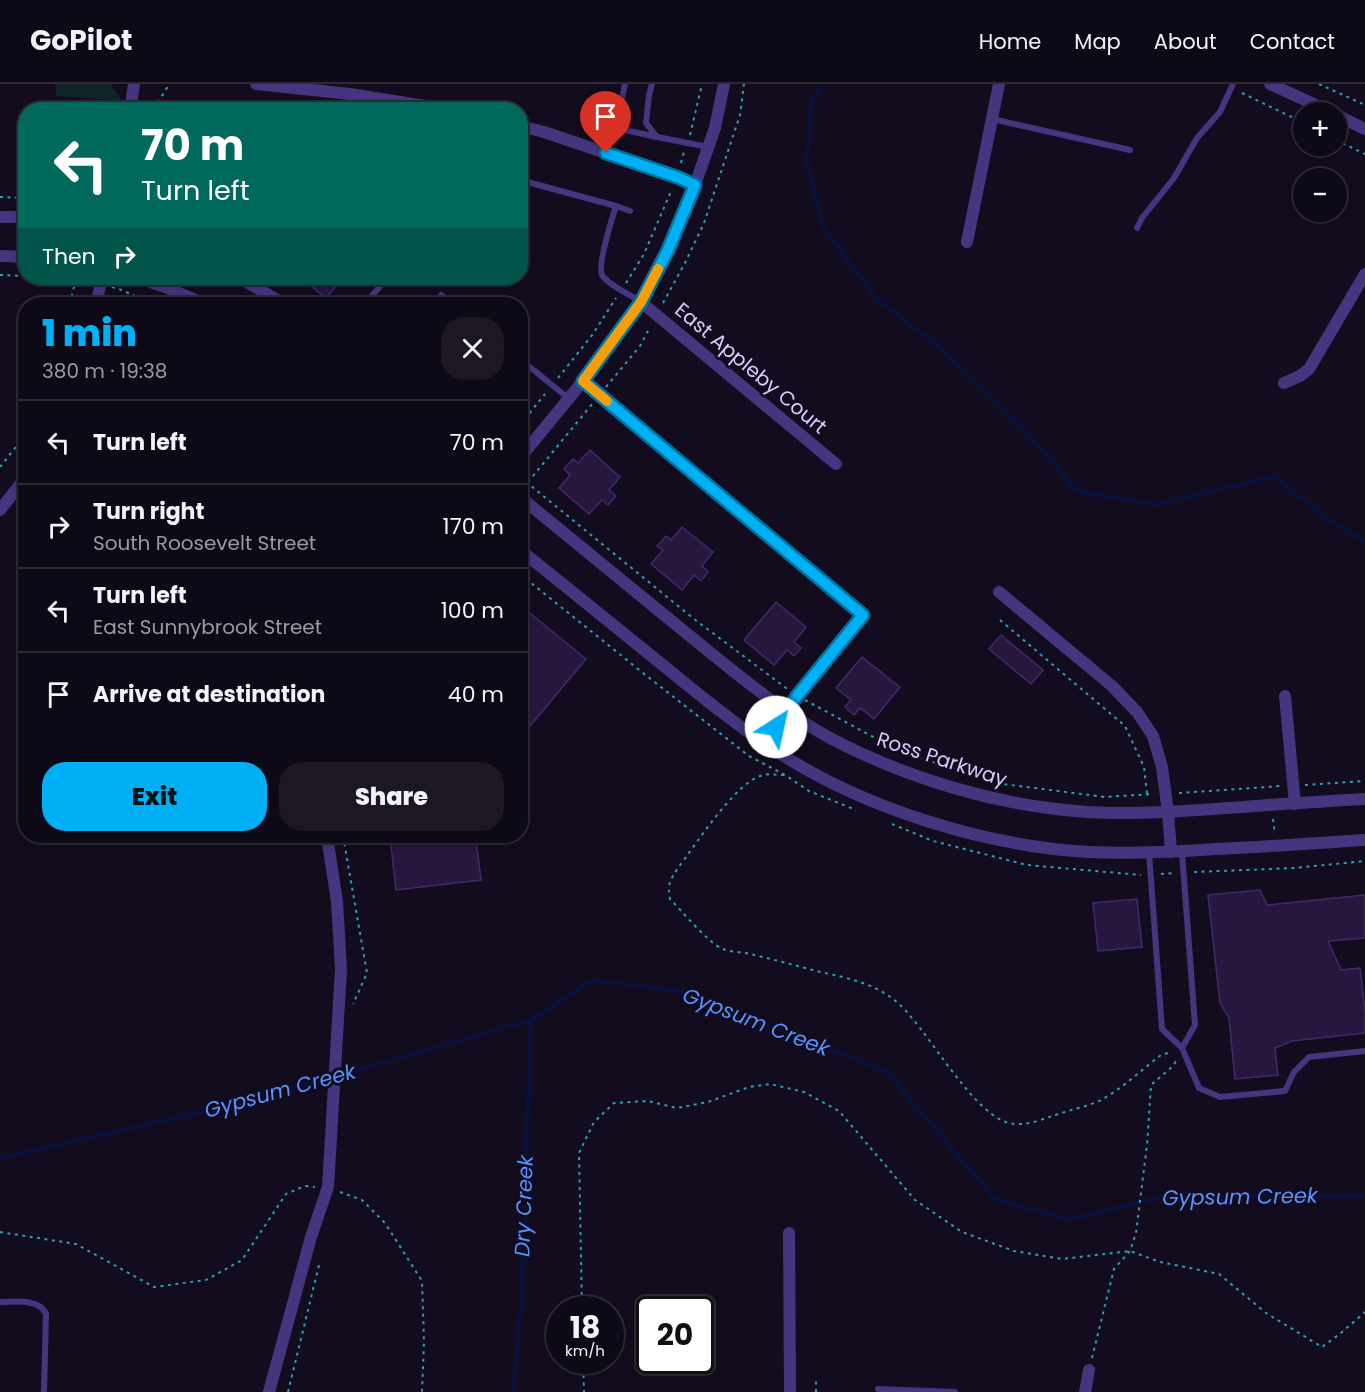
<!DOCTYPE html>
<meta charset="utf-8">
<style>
body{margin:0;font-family:Poppins,sans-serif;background:#1c1723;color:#f1f3f6;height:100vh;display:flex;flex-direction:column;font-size:22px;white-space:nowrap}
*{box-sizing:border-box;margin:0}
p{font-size:20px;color:#9b9aa1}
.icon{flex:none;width:33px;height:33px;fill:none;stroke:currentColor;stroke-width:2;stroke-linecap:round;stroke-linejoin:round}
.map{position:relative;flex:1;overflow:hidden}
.panel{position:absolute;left:18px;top:213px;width:510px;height:546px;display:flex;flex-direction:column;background:#0e0916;border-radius:24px;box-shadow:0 3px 9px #0003,0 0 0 2px #2e2a35}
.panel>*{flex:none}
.banner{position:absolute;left:18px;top:18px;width:510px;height:183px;border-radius:24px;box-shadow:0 3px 9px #0003,0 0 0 2px #2e2a35;background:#00695c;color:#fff;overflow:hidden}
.fabs{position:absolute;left:1293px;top:18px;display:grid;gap:12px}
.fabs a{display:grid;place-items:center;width:54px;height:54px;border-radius:50%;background:#0e0916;box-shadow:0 3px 9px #0003,0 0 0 2px #2e2a35;font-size:30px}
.speed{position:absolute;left:546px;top:1212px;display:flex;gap:12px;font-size:30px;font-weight:700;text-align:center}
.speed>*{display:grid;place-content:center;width:78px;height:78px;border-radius:50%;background:#0e0916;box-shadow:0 3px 9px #0003,0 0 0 2px #2e2a35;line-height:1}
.speed small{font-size:15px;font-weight:400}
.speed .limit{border:3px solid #111;border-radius:9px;background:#fff;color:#111}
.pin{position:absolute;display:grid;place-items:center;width:51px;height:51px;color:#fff;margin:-62px -26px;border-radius:50% 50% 50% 0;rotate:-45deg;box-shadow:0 0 6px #0007}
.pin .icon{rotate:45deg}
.me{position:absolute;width:66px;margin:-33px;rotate:35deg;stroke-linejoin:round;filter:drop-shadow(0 0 4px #0008)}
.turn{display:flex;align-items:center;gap:21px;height:126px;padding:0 24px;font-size:27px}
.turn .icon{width:78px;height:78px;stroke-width:2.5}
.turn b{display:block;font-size:42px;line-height:51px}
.then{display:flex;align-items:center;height:57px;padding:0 24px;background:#0003;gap:12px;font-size:22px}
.round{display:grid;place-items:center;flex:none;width:63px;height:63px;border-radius:24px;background:#1c1723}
.overview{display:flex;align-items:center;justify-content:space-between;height:102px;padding:0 24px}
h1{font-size:36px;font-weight:800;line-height:45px;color:#00b0f4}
.button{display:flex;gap:12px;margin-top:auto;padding:12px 24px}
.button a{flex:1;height:69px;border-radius:24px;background:#00b0f4;color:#111;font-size:24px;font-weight:800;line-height:69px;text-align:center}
.button a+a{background:#1c1723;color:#f1f3f6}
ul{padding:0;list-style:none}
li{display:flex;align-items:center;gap:18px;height:84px;padding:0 24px;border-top:2px solid #2e2a35}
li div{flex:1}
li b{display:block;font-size:22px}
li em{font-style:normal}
header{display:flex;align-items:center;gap:36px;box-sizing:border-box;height:84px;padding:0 30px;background:#0e0916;border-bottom:2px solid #2e2a35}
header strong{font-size:28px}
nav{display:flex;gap:33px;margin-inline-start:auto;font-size:21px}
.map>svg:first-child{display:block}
.green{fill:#0f2528}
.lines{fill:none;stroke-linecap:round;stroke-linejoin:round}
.stream{stroke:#08113b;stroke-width:4.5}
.building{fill:#27173f;stroke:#42296c;stroke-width:1.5}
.path{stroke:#2ba1b1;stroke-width:2;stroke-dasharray:3 4.5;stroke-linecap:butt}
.lane{stroke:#45357e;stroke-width:6}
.street{stroke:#45357e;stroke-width:12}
.route-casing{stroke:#00729f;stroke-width:15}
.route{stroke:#00b0f4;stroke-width:10}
.slow{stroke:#f59e0b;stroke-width:10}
.labels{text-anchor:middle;stroke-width:6;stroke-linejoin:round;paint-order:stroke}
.street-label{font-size:20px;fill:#d9c9ff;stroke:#120c1e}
.water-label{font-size:21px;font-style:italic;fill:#5793ff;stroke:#120c1e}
</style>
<header>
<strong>GoPilot</strong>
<nav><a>Home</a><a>Map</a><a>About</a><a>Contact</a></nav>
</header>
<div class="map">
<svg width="1365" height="1308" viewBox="0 0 1365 1308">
<rect width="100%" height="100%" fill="#120c1e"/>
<path class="green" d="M55 0H112L113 4 122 17 56 12Z"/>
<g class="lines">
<path class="stream" d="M822 0 811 19 807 78 823 143 877 215 942 265 1023 344 1077 407 1155 421 1275 392 1326 435 1365 457
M0 1074 250 1017 531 936 592 896 679 907 886 987 995 1115 1069 1136 1171 1110 1328 1113 1365 1111
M513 1308 521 1224 531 936"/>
</g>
<path class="building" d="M301 194H328L337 201 326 214Z
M590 366 620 393 609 406 616 412 608 421 602 416 589 430 559 404 570 391 564 385 573 375 578 379Z
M682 443 713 468 702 482 708 488 701 497 694 491 682 506 651 480 663 466 657 462 666 452 671 456Z
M776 518 806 543 794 558 801 564 794 572 787 566 774 581 744 556Z
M520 521 586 575 520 654Z
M1001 551 1043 586 1031 600 989 565Z
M862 573 900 603 874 635 860 624 854 631 845 623 851 616 836 604Z
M390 752H471L476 756 481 796 396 806Z
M1260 806 1267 821 1365 811V854L1328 857 1341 886 1360 884 1365 927V949L1292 957 1275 964 1278 991 1235 995 1229 934 1220 919 1208 811Z
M1137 815 1142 863 1098 867 1093 819Z"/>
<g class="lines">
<path class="path" d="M1319 0 1365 21
M1242 9 1304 39
M158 26V18L167 4 165 0
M690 51 702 0
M1336 56 1365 70
M681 79 684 68
M0 113 26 114
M0 191 26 192
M58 194 89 199
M269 194 277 199
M626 199 644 170 672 105
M112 203 119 205 154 220
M296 213 306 220
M663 219 685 179 704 139 740 31 744 0
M70 220 76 194
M558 294 593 250 616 214
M606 303 640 262 650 243
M520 341 545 310
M0 383 19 359 26 356
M520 393 694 535 790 607
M528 398 593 319
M520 490 643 589 749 672 785 691 809 707 856 726
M1000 536 1125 642 1144 683 1147 710
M805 616 901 668 1003 700 1105 713 1153 710
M784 691C776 691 768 689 760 692 734 701 696 760 678 784 670 796 667 801 670 815 682 827 709 860 723 865 731 868 741 868 750 870 772 875 794 881 816 887 843 893 871 898 893 915 926 939 974 1038 1015 1040 1029 1041 1043 1035 1055 1031 1070 1026 1085 1023 1099 1017 1121 1006 1141 986 1161 971L1171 968
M1305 701 1365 697
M1179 709 1281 702
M1273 735 1275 750
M892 740 933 757 1027 781 1141 791
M343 752 367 889 353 920
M1194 788 1295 784 1365 777
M1161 790 1174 789
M340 1108 362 1116 385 1139 422 1197 424 1258 422 1308
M0 1148 76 1160 154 1203 206 1196 242 1176 286 1110 305 1102 315 1103
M582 1226 579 1069 594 1038 614 1019 648 1017 677 1024 708 1018 749 1003 770 1000 804 1008 839 1027 915 1116 962 1148 1014 1167 1062 1175 1130 1167 1160 1178 1219 1190 1266 1229 1322 1263 1341 1249 1365 1228
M1092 1274 1114 1185 1130 1167 1136 1149 1147 1061 1151 1001 1173 982 1176 977
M583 1276 584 1308
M288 1308 320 1177
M816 1308V1297"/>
<path class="lane" d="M625 0 620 24V45L657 53
M652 0 649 11 646 39 657 53 708 63
M992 35 1130 66
M520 96 616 122 630 127
M616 122C612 135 597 180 602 191 608 201 631 211 641 218
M1137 144 1142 134 1174 94 1197 54 1220 28 1233 0
M441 211 453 220
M365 220 387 194
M520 275 568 314
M583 297 863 531 797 612 764 659
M1149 769 1162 945 1182 964 1199 1004 1220 1013 1285 1007 1294 988 1309 973 1365 967
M1182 964 1195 941 1182 768
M0 1218C15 1218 37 1214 46 1229L44 1308
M878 1305 955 1308"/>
<path class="street" d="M256 0 350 10 450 26
M1270 0 1331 28
M130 26 134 0
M1336 31 1365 45
M520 42 544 48 677 93 695 101
M0 133H26
M967 158 999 0
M0 172 26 173
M140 194 165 203 205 220
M240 194 284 220
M641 218 836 380
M96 220 102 194
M1284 299 1300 292 1309 285 1365 190
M520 374 583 297 641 218 668 166 695 101 715 44 724 0
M520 413C575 458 630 503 685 548 731 585 777 625 830 654 908 695 998 722 1087 728 1143 731 1200 726 1257 722 1293 719 1329 717 1365 715
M0 426 26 393
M520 466C567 503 613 541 659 578 698 610 736 641 779 669 866 725 985 762 1089 768 1131 770 1173 768 1215 765 1265 763 1315 759 1365 756
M999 508 1112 602 1137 628 1153 652 1162 683 1168 728 1171 768
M1285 612 1295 720
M789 1149 790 1308
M269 1308 311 1153 328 1103 341 885 337 818 327 752
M1085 1308 1089 1286"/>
</g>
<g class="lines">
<g class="route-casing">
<path id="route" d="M606 69 677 93 695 101 668 166 641 218 583 297 863 531 797 612 776 643"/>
</g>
<use href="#route" class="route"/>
<path class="slow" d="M607 317 583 297 641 218 658 185"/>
</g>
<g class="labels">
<g class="street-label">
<text transform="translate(751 284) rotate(40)" y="7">East Appleby Court</text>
<text transform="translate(942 675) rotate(18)" y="7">Ross Parkway</text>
</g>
<g class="water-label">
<text transform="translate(756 938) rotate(21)" y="7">Gypsum Creek</text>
<text transform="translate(280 1007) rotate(-15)" y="7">Gypsum Creek</text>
<text transform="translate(1240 1113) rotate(-1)" y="7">Gypsum Creek</text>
<text transform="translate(524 1122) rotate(-88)" y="7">Dry Creek</text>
</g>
</g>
</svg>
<div class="fabs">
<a>+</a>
<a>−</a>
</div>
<div class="speed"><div>18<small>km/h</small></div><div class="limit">20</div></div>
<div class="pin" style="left:606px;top:69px;background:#d93025"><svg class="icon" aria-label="arrive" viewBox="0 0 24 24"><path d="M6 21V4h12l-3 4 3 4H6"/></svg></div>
<svg class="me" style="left:776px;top:643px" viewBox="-20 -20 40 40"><circle r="19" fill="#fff"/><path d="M0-13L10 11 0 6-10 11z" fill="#00b0f4"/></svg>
<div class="banner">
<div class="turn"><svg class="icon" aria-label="left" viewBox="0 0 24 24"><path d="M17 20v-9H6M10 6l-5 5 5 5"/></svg><div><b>70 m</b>Turn left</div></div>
<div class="then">Then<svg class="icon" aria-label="right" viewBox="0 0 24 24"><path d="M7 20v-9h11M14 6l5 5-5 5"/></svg></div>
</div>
<section class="panel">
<div class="overview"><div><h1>1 min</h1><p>380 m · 19:38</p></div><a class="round"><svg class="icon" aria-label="close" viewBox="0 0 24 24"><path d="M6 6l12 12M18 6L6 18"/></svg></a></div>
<ul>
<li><svg class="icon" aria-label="left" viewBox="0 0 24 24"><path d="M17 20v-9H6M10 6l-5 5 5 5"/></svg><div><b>Turn left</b></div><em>70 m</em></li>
<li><svg class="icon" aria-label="right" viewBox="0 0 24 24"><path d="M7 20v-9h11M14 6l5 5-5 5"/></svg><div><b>Turn right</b><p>South Roosevelt Street</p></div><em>170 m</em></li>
<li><svg class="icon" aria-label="left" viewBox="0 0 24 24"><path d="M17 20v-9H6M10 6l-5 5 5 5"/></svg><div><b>Turn left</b><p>East Sunnybrook Street</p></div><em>100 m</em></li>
<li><svg class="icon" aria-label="arrive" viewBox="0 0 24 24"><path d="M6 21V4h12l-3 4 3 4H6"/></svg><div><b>Arrive at destination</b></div><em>40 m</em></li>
</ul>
<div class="button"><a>Exit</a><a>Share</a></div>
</section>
</div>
